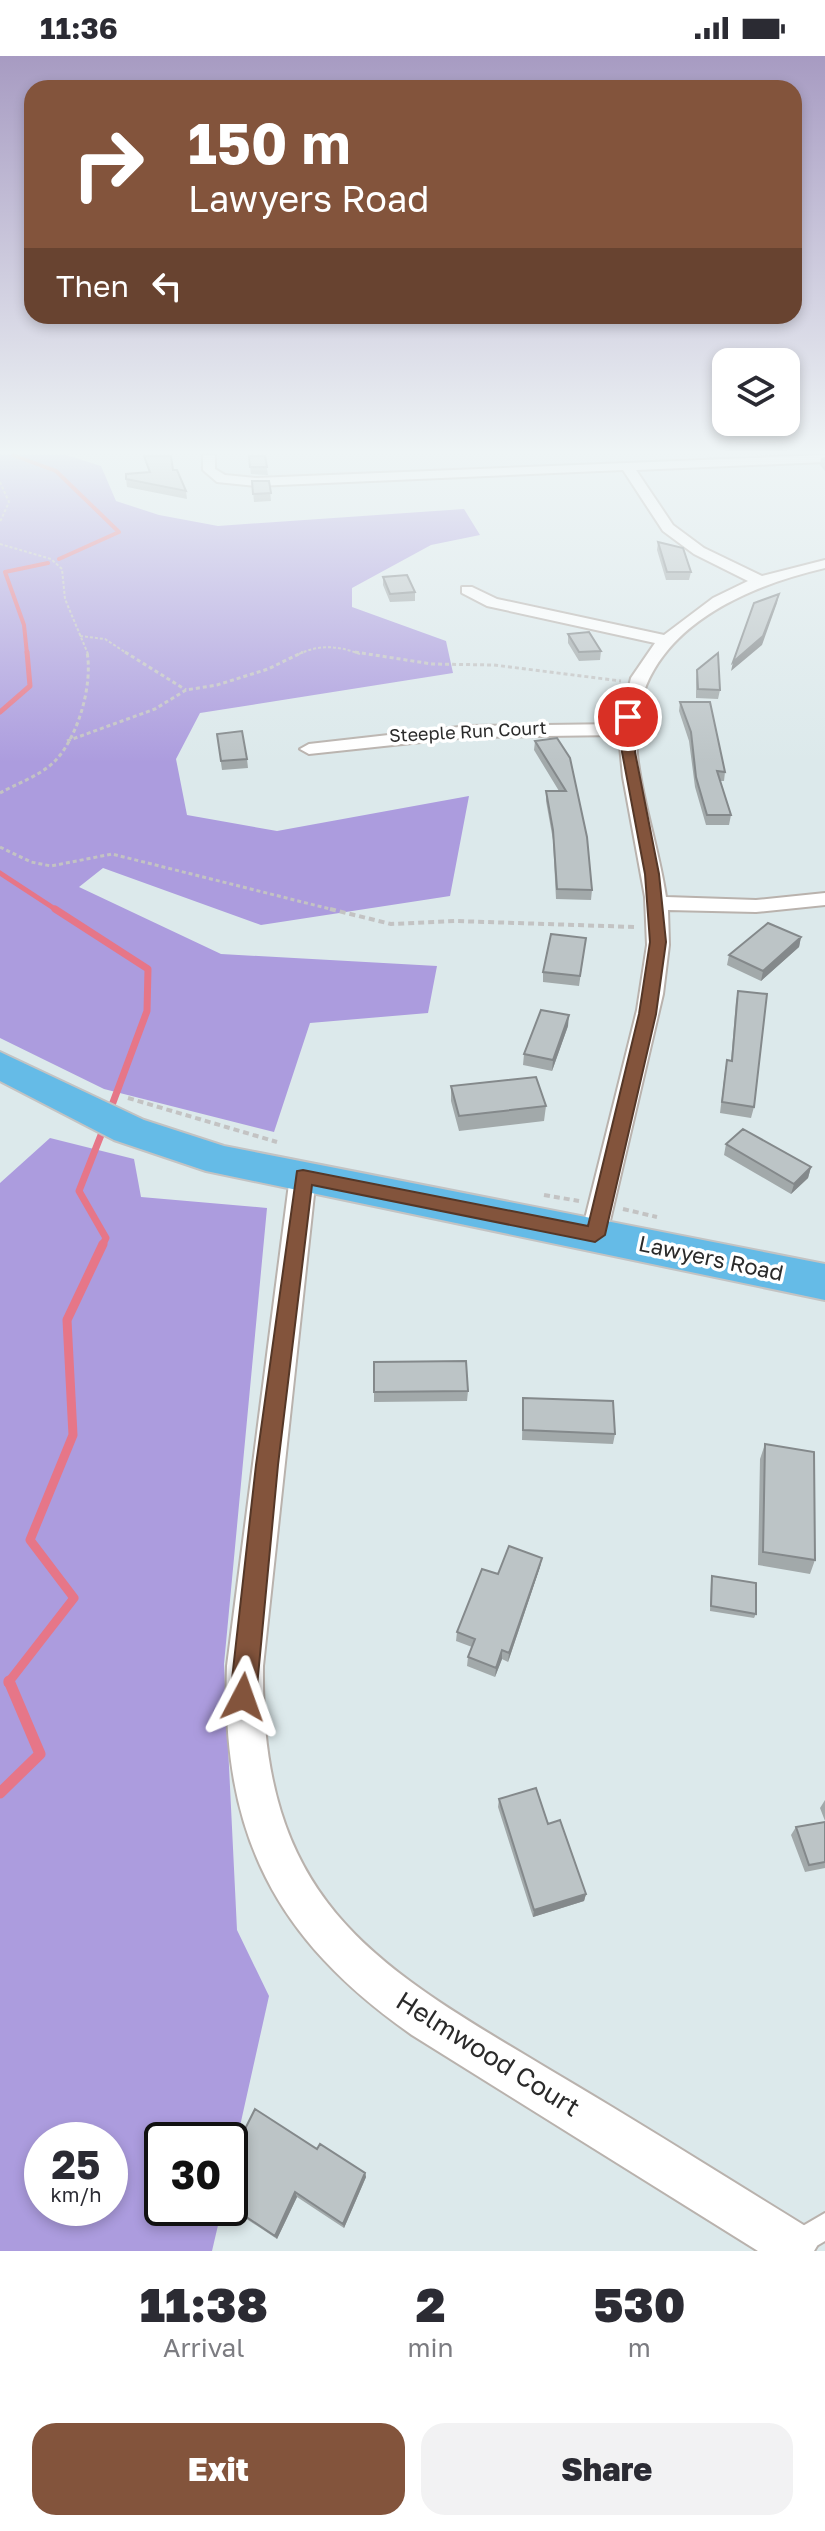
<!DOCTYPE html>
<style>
body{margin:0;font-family:"Golos Text",sans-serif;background:#f2f2f3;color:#2b2b33;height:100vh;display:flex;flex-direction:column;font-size:30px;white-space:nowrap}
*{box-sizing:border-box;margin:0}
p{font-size:26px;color:#7c7c81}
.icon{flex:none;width:44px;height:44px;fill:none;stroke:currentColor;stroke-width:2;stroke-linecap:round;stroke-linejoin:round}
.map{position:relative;height:2195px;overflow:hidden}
.details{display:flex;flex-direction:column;background:#fff;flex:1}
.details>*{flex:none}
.banner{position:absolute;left:24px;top:24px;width:778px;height:244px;border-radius:24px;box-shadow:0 4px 12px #0003;background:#83543c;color:#fff;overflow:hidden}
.tools{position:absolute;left:712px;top:292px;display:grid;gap:16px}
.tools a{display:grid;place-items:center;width:88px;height:88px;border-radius:16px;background:#fff;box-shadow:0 4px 12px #0003;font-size:40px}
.speed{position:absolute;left:24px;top:2066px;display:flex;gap:16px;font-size:40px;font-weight:700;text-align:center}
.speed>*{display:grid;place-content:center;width:104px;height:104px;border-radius:50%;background:#fff;box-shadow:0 4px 12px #0003;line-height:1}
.speed small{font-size:20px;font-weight:400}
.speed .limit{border:4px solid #111;border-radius:12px;background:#fff;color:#111}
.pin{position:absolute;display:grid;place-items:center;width:68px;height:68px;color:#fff;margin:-34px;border:4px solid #fff;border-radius:50%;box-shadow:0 2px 8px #0007}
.me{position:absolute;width:88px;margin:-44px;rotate:4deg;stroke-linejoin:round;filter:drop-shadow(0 0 6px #0008)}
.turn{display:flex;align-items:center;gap:28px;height:168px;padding:0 32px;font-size:36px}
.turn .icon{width:104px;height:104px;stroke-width:2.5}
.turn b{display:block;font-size:56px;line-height:68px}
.then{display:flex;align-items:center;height:76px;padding:0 32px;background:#0003;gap:16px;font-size:30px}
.eta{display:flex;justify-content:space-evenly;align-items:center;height:136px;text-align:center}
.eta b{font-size:48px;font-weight:800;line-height:56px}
.primary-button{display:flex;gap:16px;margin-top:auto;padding:16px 32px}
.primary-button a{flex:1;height:92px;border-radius:24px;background:#83543c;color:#fff;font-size:32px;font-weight:800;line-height:92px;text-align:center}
.primary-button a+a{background:#f2f2f3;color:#2b2b33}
.status{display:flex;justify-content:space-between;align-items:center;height:56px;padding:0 40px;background:#fff;direction:ltr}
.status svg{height:22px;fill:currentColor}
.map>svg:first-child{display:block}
.green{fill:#ac9cde;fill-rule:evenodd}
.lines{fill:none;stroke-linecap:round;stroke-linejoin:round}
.stream-far4{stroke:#e67688;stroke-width:4}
.stream-far3{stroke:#e67688;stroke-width:5}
.stream-far2{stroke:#e67688;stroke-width:7}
.stream-far1{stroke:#e67688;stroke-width:9}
.stream{stroke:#e67688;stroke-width:11}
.lane-casing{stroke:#b9b2ad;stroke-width:4}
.street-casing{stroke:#b9b2ad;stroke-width:4}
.primary-casing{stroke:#c3c3c3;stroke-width:4}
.path-far2{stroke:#c3c3c3;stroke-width:2;stroke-dasharray:3 2;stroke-linecap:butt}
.path-far1{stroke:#c3c3c3;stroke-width:3;stroke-dasharray:4 3;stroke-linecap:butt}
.path{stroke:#c3c3c3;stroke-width:4;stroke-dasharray:6 4;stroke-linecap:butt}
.lane{fill:#fff;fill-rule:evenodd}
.street{fill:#fff;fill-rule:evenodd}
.primary{fill:#65bbe7;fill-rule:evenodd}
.wall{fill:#a2a9aa}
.shaded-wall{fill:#84898b}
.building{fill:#bcc4c6;stroke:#84898b;stroke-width:2}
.route{fill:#83543c;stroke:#553727;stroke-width:2}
.labels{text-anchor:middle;stroke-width:7;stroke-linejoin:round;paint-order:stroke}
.far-street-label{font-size:18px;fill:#2a2a2a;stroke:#fff}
.street-label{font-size:22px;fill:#2a2a2a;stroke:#fff}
.near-street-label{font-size:26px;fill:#2a2a2a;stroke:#fff}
</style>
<div class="status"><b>11:36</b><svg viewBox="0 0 49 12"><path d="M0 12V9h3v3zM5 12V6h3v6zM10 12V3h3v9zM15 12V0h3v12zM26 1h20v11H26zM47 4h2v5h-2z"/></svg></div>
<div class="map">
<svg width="825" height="2195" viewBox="0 0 825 2195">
<rect width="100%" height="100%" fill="#dce9eb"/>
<path class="green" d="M66 399 101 410 116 445 159 459 218 470 464 453 480 479 431 489 352 532V551L446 585 453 617 200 657 176 703 187 759 277 775 469 740 450 840 261 869 103 812 79 831 221 898 437 910 428 957 310 967 274 1076 104 1033 0 982V399Z
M50 1082 134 1103 141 1141 267 1152 224 1608 237 1874 269 1940 230 2115V2084H162V2152H222L212 2195H0V1127ZM42 2084H110V2152H42Z"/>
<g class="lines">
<path class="stream-far4" d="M13 399 56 415 119 476 59 503
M27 598 24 569 5 516 48 507"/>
<path class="stream-far3" d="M0 656 30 630 27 596
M0 817 58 855"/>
<path class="stream-far2" d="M55 853 148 913 147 955 112 1049
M101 1079 79 1135 106 1182 102 1190"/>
<path class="stream-far1" d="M8 1627 74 1542 30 1484 73 1379 67 1264 103 1188"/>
<path class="stream" d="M0 1737 40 1698 9 1625"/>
<g class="lane-casing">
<path id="lane" d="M825 2157V2185L808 2195H789L785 2187 789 2178Z"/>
</g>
<g class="street-casing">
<path id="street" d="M203 399H215V413L225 419 256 422 825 399V406L636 414 673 469 704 492 762 520 825 504V512C731 534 626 585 637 698 642 746 659 793 666 841L756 844 825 837V849L756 856 668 854 669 889 663 938 605 1186 595 1189 585 1186 581 1179 637 954 647 889 645 841 623 721 619 679 468 681 309 698 300 693 309 688 468 670 620 668 631 622 655 587 487 550 462 537V531H472L497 543 664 579 713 542 748 525 694 498 663 475 623 414 256 430 217 426 203 414Z
M303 1110 312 1113 316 1120 263 1610C260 1850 376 1910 562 2021 645 2070 727 2122 810 2173L817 2190 814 2195H758L412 1979C275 1883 221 1778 227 1610L290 1120 294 1113Z"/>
</g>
<g class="primary-casing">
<path id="primary" d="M0 996 144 1064 224 1090 825 1208V1244L206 1115 114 1084 0 1025Z"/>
</g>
<path class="path-far2" d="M0 426 9 446 0 466
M0 488 51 503 62 513 65 543 88 598
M80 580 105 583 128 598
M299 598C320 588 339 590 360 598"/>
<path class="path-far1" d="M125 596 186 634
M355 596 432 608 494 609 621 625
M67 685 155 653 186 634 217 629 268 613 303 596
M0 737C16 728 41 719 54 706 78 682 93 629 87 596
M0 791 31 806 51 810 112 798 338 855"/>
<path class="path" d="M330 853 391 868 456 865 635 871
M128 1042 277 1086
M544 1139 579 1145
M623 1153 657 1161"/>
<use href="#lane" class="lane"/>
<use href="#street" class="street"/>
<use href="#primary" class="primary"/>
</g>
<path class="wall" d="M143 400H171L173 414 186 435 187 443 127 431 126 423 149 416Z
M249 400H265L268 419 251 418Z
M825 401V415L820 409 821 402Z
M252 425H269L271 445 254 446Z
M658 486 691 516 689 524H666L657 494Z
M383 521 415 536V545L390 546 383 529Z
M568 578 601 595 600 604 579 605 568 587Z
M697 614 720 634 718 643 696 642V623Z
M680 646 725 716 724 725H720L731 759 729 769H706L695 731 689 685 679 655Z
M217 678 247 703 248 712 222 714Z
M557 682 592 834 591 844 556 843 553 784 546 745V735H559L534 694 535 685Z
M801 881 799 891 761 925 727 909 729 899Z
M586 882 579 930 543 926V916Z
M738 935 754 1051 751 1062 720 1057 725 1015 727 1004 731 1005 736 945Z
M568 970 552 1015 523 1009 524 998Z
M451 1030 546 1050 544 1065 459 1075 451 1045Z
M726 1088 811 1111 808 1122 791 1138 724 1099Z
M374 1306 468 1335 467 1345 374 1346Z
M523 1342 615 1378 613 1388 522 1384Z
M765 1388 815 1504 810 1518 758 1509 760 1403Z
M542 1502 540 1511 508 1606 502 1603 495 1621 467 1610 468 1601 472 1591 456 1585 457 1576 498 1518Z
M712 1520 756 1558 754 1562 710 1555 711 1525Z
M499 1743 548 1768 586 1838 584 1845 533 1861 498 1751Z
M825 1744V1765L820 1752Z
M825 1766V1812L805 1816 791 1779 796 1771Z
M317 2093 365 2117 366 2121 344 2172 297 2141 277 2183 230 2152V2144L239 2124 230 2118V2103Z"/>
<path class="shaded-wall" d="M779 538 777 547 762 589 731 615 733 606Z
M801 881 799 891 761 925 763 915Z
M569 959 568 970 552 1015 553 1004Z
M811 1111 808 1122 791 1138 794 1128Z
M542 1502 540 1511 508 1606 509 1597Z
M502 1594V1603L495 1621 496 1612Z
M586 1838 584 1845 533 1861 534 1854Z
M365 2117 366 2121 344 2172 343 2168Z
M295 2136 297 2141 277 2183 275 2180Z"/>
<path class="building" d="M144 400H171L173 414H177L186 435 126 423V418L150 416Z
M249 400H265L267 411H250Z
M252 425H269L271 437 253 438Z
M658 486 683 492 691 516H667Z
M407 519 415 536 390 538 383 521Z
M779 538 763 580 733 606 754 547Z
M589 576 601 595 579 596 568 578Z
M718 597 720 634 698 633 697 614Z
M680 646H710L725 716 717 715 731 759H707L696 721 691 676Z
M242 675 247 703 221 705 217 678Z
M557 682 570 702 587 781 592 834 557 833 553 774 546 735H566L535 685Z
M768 867 801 881 763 915 729 899Z
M551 878 586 882 580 920 543 916Z
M738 935 767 938 754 1051 722 1046 727 1004 732 1005Z
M541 954 569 959 553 1004 524 998Z
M536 1021 546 1050 459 1060 451 1030Z
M743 1073 811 1111 794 1128 726 1088Z
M466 1305 468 1335 374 1336V1306Z
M523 1342 613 1345 615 1378 523 1374Z
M765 1388 814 1396 815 1504 763 1496Z
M509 1490 542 1502 509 1597 502 1594 496 1612 468 1601 475 1583 457 1576 482 1513 498 1518Z
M712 1520 756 1527V1558L711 1550Z
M536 1732 548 1768 560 1764 586 1838 534 1854 499 1743Z
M825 1766V1806L809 1809 796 1771Z
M255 2053 317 2093 320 2088 365 2117 343 2168 295 2136 275 2180 230 2150V2144L240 2122 230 2115V2103Z"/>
<linearGradient id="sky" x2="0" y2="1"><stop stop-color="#a79bc2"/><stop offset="0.56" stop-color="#eff5f6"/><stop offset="1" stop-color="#eff5f6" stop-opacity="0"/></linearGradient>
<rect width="825" height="707" fill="url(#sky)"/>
<path class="route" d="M628 658 635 661V696L659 818 666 886 656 958 605 1179 595 1186 312 1129 278 1409 256 1641 252 1650 243 1654 234 1650 230 1641 256 1409 297 1115 303 1114 588 1170 639 958 650 886 645 818 622 696V661Z"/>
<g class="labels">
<g class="far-street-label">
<text transform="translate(468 676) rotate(-3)" y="6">Steeple Run Court</text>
</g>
<g class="street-label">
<text transform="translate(711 1202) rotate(12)" y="8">Lawyers Road</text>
</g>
<g class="near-street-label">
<text transform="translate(488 1998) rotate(32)" y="9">Helmwood Court</text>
</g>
</g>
</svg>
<div class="tools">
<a><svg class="icon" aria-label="layers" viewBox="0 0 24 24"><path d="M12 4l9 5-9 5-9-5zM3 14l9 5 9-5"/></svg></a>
</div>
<div class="speed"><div>25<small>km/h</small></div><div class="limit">30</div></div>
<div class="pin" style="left:628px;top:661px;background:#d93025"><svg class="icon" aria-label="arrive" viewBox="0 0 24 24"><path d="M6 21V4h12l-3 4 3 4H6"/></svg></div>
<svg class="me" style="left:243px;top:1641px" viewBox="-20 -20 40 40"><path d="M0-17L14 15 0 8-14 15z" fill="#83543c" stroke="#fff" stroke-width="4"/></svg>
<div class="banner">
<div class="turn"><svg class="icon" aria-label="right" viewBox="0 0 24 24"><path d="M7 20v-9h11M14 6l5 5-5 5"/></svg><div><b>150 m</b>Lawyers Road</div></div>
<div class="then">Then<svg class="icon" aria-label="left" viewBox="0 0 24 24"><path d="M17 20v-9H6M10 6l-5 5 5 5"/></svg></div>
</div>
</div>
<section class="details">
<div class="eta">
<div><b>11:38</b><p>Arrival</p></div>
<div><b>2</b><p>min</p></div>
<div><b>530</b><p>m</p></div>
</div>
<div class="primary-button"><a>Exit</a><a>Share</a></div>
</section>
